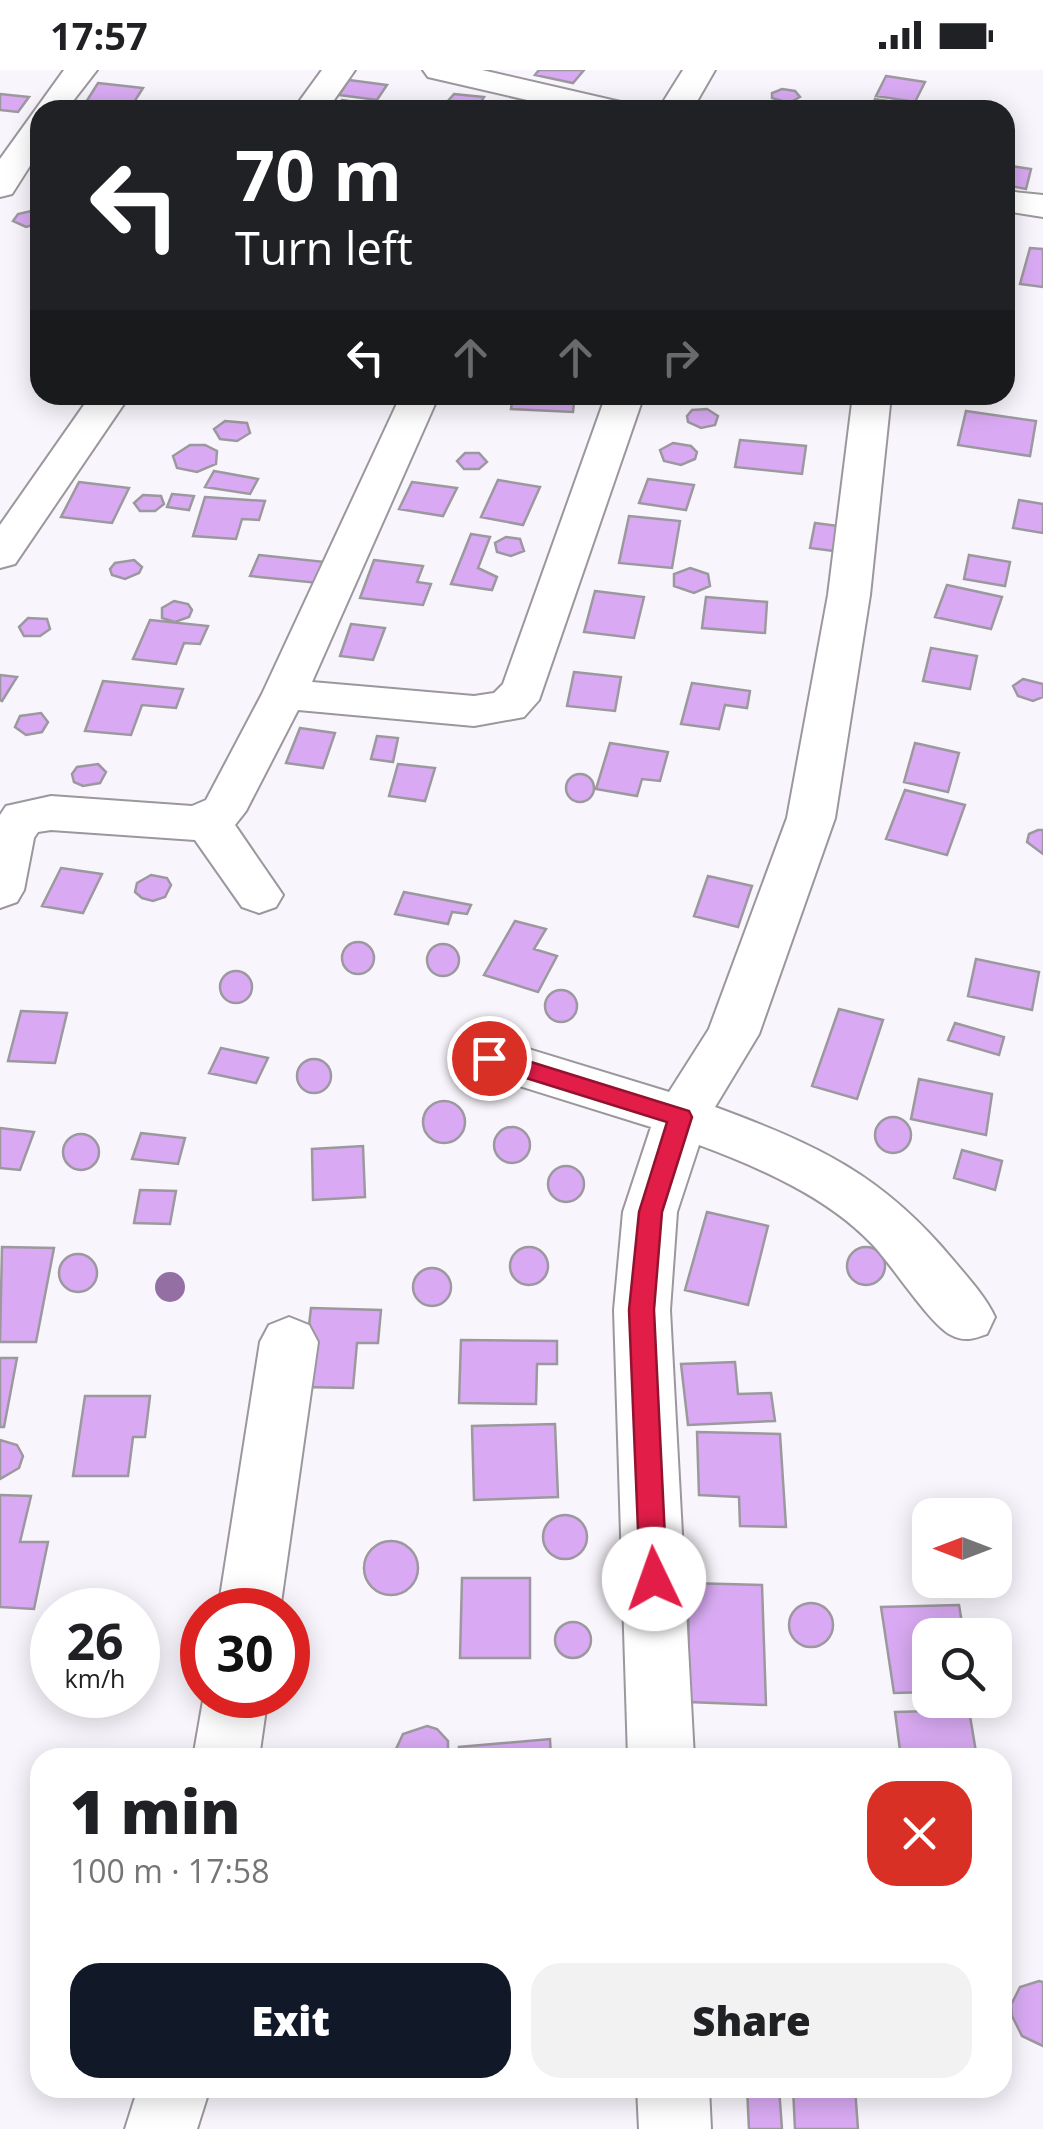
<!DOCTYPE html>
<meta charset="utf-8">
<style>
body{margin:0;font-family:"Open Sans",sans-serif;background:#f2f2f2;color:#202124;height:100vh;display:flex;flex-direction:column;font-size:38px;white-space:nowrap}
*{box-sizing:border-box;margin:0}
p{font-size:32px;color:#757577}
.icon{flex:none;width:55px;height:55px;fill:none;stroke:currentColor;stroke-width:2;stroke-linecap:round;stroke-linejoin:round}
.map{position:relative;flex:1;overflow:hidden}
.sheet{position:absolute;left:30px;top:1678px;width:982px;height:350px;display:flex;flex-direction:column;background:#fff;border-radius:30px;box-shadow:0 5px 25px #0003}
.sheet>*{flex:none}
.hud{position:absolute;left:30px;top:30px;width:985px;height:305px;border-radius:30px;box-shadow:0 5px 25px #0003;background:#202124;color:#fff;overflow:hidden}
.needle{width:65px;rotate:270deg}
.fabs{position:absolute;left:912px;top:1428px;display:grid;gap:20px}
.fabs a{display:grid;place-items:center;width:100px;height:100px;border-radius:20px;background:#fff;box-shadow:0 5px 25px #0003;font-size:50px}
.speed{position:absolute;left:30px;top:1518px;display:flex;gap:20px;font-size:50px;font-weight:700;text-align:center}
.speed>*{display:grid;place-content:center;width:130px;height:130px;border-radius:50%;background:#fff;box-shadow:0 5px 25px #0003;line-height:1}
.speed small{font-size:25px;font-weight:400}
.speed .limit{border:15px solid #d22;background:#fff;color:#111}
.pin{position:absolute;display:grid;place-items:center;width:85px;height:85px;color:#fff;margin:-42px;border:5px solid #fff;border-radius:50%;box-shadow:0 2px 10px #0007}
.me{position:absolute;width:110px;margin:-55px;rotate:357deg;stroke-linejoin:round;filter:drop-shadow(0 0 8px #0008)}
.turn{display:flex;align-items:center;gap:35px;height:210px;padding:0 40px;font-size:45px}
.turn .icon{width:130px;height:130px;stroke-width:2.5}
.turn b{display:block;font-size:70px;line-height:85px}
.lanes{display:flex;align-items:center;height:95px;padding:0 40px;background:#0003;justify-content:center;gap:50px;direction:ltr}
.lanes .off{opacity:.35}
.round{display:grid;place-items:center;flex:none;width:105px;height:105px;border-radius:30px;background:#f2f2f2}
.head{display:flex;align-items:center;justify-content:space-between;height:170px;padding:0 40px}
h1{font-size:60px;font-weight:800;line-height:75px}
.action{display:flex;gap:20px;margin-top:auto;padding:20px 40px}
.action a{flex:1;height:115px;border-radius:30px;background:#111827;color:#fff;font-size:40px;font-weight:800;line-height:115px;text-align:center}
.action a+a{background:#f2f2f2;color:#202124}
.status{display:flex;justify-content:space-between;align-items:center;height:70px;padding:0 50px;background:#fff;direction:ltr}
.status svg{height:28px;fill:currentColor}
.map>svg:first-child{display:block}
.building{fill:#d9aaf3;stroke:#9c999e;stroke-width:2.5}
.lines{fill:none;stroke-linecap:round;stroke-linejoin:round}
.street-casing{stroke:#9b979d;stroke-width:4}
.street{fill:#fff;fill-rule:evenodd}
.tree{fill:#946fa3}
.route{fill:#e11d48;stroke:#92132f;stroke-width:2.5}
</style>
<div class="status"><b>17:57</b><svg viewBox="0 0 49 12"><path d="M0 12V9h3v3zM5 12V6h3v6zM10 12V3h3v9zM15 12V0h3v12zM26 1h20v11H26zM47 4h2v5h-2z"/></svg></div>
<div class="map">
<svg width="1043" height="2059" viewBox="0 0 1043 2059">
<rect width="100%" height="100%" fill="#f9f5fc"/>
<path class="building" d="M539 0H584L573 13 535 5Z
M886 6 925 12 915 32 876 26Z
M349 10 387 15 377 30 339 25Z
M98 13 143 18 131 37 86 32Z
M782 19 795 21 800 27 789 33 772 28V23Z
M0 24 29 27 18 42 0 40Z
M454 24 484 27 476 40H440Z
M875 29 881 30 906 34 903 40H870Z
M342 30 381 36 378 40H335Z
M1005 95 1031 99 1026 119 1005 115Z
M31 141 40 143V153L26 157 13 151 18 144Z
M1030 178 1043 179V217L1020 214Z
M513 325H554L553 332 574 333 573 342 511 339Z
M660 325H711L710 333Z
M707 339 718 346 715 355 701 358 688 352 687 346 692 340Z
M966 341 1036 351 1030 386 958 375Z
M225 351 247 353 250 363 237 371 220 369 214 359Z
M740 370 806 376 802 404 735 397Z
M673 373 691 376 697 382 695 389 681 395 664 391 660 380Z
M190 375H205L217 381 216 394 197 402 177 398 173 386Z
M465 383H479L487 392 479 399H464L457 391Z
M214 401 258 409 250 424 205 417Z
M648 409 694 415 686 440 639 433Z
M498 410 540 417 523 455 481 447Z
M79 412 129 418 112 453 61 447Z
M412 412 457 418 443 446 399 439Z
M172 424 194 426 189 440 167 437Z
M143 425 161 426 164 434 155 441H140L134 433Z
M205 427 265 431 259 450 242 449 236 469 193 466Z
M1019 430 1043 434V463L1013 458Z
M629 446 680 451 672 498 619 493Z
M815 453 854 458 850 483 810 478Z
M471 464 490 467 478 498 497 507 492 520 451 514Z
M506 467 520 469 524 481 511 486 497 482 495 473Z
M259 485 325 492 318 513 250 506Z
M969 485 1010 492 1005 516 964 509Z
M134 490 142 497 139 503 125 509 112 505 110 499 115 493Z
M374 490 423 496 417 512 431 514 423 535 360 528Z
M690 498 708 504 710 516 694 523 674 516V504Z
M947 515 1002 527 991 559 935 547Z
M595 521 644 527 634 568 584 562Z
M706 527 767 532 765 563 702 558Z
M174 531 188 534 192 540 189 547 175 552 162 548V538Z
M28 548 47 549 50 559 40 566H24L19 557Z
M150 550 208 556 200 574 184 573 176 594 133 589Z
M351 554 385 558 373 590 340 586Z
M931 578 977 586 970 619 923 611Z
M574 602 621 607 615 641 567 636Z
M0 605 17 607 2 631 0 630Z
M1023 609 1043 614V627L1033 631 1018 626 1013 616Z
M103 611 183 619 176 638 142 635 131 665 85 661Z
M692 613 750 621 747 638 725 635 719 659 681 654Z
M41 643 48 652 42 662 26 665 15 657 20 646Z
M300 658 335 663 323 698 286 693Z
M377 666 398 668 393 692 371 689Z
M610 673 668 682 660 711 642 709 637 726 596 719Z
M915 673 959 683 948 722 904 712Z
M98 694 106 702 100 713 83 716 74 712 72 704 77 697Z
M398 694 435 698 425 731 389 726Z
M566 718a14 14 0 1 1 28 0a14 14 0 1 1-28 0Z
M905 720 965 735 947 785 886 769Z
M1038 760H1043V784L1027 772 1029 764Z
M61 798 102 804 83 843 42 836Z
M151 805 167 808 171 815 165 827 153 831 142 828 135 822 137 813Z
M708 806 752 816 738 857 694 846Z
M404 822 471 835 467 844 452 842 448 854 395 844Z
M515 851 546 859 534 879 557 886 538 922 484 905Z
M342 888a16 16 0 1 1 32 0a16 16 0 1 1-32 0Z
M427 890a16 16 0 1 1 32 0a16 16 0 1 1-32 0Z
M976 889 1039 902 1032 940 968 926Z
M220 917a16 16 0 1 1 32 0a16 16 0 1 1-32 0Z
M545 936a16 16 0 1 1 32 0a16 16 0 1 1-32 0Z
M839 939 883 950 857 1029 812 1016Z
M21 941 67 943 55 993 8 991Z
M955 953 1004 967 999 985 948 970Z
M221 978 268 988 256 1013 209 1003Z
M297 1006a17 17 0 1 1 34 0a17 17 0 1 1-34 0Z
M919 1009 992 1024 986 1065 911 1049Z
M423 1052a21 21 0 1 1 42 0a21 21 0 1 1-42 0Z
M875 1065a18 18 0 1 1 36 0a18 18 0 1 1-36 0Z
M494 1075a18 18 0 1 1 36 0a18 18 0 1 1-36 0Z
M0 1058 34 1062 20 1100 0 1098Z
M141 1063 185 1068 178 1094 132 1089Z
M63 1082a18 18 0 1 1 36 0a18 18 0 1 1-36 0Z
M363 1076 365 1127 313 1130 312 1079Z
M962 1080 1002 1091 995 1120 954 1108Z
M548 1114a18 18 0 1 1 36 0a18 18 0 1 1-36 0Z
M140 1120 176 1121 170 1154 134 1153Z
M707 1142 768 1156 748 1235 685 1220Z
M2 1177 54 1178 36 1272H0Z
M510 1196a19 19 0 1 1 38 0a19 19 0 1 1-38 0Z
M847 1196a19 19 0 1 1 38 0a19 19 0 1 1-38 0Z
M59 1203a19 19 0 1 1 38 0a19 19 0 1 1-38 0Z
M413 1217a19 19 0 1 1 38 0a19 19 0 1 1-38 0Z
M311 1238 381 1240 378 1273H357L353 1318 302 1317Z
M461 1270 557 1271V1294H537L536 1334 459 1333Z
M0 1288H17L4 1357H0Z
M735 1292 738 1324 771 1323 775 1351 688 1355 681 1294Z
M85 1326H150L145 1367H133L128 1406H73Z
M555 1354 558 1427 474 1430 472 1356Z
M697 1362 780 1364 786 1457 740 1456 739 1427 699 1425Z
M0 1370 17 1375 23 1386 19 1398 0 1409Z
M0 1425 31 1426 20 1472H48L34 1539 0 1537Z
M543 1467a22 22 0 1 1 44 0a22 22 0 1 1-44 0Z
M364 1498a27 27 0 1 1 54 0a27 27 0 1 1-54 0Z
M462 1508H530V1588H460Z
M688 1513 762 1515 766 1635 689 1632Z
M789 1555a22 22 0 1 1 44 0a22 22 0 1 1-44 0Z
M959 1535 964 1565H930V1622L894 1623 881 1537Z
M555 1570a18 18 0 1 1 36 0a18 18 0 1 1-36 0Z
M969 1640 977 1688H901L895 1642Z
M427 1656 437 1659 448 1671V1688H396V1679L403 1664Z
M550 1669 551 1688H459V1677Z
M1039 1911 1043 1912V1976L1022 1966 1012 1946 1011 1935 1020 1917Z
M747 2018H779L782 2059H749Z
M793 2018H855L858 2059H795Z"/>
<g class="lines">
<g class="street-casing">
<path id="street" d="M64 0H97L66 40H40V80L12 124 0 127V89Z
M322 0H355L327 40H293Z
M423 0H482L625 33 630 40H570L428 7Z
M683 0H715L692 40H658Z
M1005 121 1043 125V147L1005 141Z
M91 325H130L15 494 0 498V455Z
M401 325H439L312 612 474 626 494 623 503 614 606 325H644L539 630 524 647 474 656 298 640 246 741 235 755 283 825 276 837 259 843 242 837 195 770 51 760 38 762 34 768 24 820 17 832 0 838V745L6 736 51 726 192 736 206 730 262 624Z
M853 325H891L870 525 835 748 759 964 715 1037C818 1075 883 1105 954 1191 969 1209 985 1226 995 1247L987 1264C973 1269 965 1272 951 1265 930 1255 891 1193 871 1173 826 1126 758 1097 699 1075L677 1142 670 1240 694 1688H628L614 1240 623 1142 651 1057 471 1001 463 987 471 973 489 967 669 1022 709 959 787 748 828 525Z
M289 1247 309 1255 318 1272 280 1540H218L260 1272 269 1255Z
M204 1625H268L259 1688H193Z
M138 2018H210L197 2059H125Z
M637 2018H709L711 2059H639Z"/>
</g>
<use href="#street" class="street"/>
</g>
<circle class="tree" cx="170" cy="1217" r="15"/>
<path class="route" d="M489 979 689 1041 692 1047 662 1142 654 1240 667 1509 663 1518 654 1521 644 1518 640 1509 629 1240 639 1142 667 1052 481 994 478 988 481 981Z"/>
</svg>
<div class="fabs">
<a><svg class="needle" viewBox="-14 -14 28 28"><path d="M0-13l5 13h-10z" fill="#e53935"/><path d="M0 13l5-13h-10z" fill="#757577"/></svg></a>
<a><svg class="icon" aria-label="search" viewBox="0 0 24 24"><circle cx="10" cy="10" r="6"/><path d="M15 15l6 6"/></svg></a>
</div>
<div class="speed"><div>26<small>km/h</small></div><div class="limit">30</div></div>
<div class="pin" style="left:489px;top:988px;background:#d93025"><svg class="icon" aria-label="arrive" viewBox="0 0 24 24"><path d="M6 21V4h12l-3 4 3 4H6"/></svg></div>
<svg class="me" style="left:654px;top:1509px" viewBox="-20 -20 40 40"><circle r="19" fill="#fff"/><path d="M0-13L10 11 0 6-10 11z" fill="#e11d48"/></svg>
<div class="hud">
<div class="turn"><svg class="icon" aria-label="left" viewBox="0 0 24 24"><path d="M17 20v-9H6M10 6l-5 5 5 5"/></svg><div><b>70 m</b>Turn left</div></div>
<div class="lanes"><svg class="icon" aria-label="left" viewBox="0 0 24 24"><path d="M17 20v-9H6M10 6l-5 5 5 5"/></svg><svg class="icon off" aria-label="ahead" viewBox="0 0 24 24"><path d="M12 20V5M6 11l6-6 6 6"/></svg><svg class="icon off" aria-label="ahead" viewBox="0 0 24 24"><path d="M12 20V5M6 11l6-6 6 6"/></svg><svg class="icon off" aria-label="right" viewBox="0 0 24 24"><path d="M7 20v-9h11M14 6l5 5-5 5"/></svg></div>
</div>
<section class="sheet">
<div class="head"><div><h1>1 min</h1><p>100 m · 17:58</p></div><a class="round" style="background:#d93025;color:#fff"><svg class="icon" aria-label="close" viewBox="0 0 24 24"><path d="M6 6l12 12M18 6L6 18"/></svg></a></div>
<div class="action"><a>Exit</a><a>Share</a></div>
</section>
</div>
